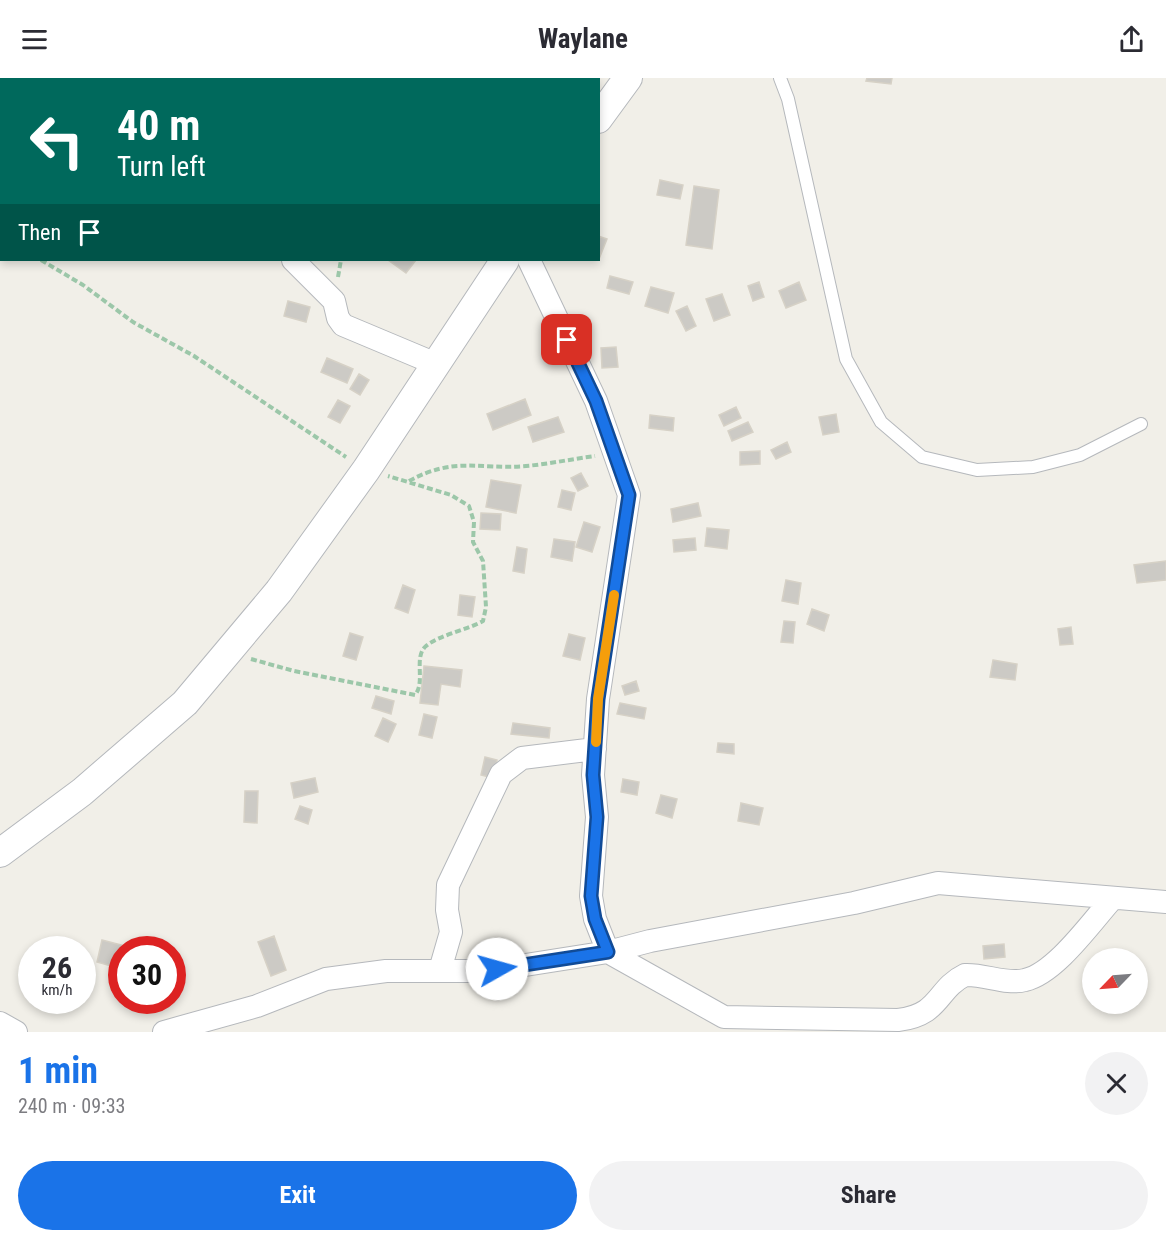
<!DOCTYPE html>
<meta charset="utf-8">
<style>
body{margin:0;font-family:"Roboto Condensed",sans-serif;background:#f2f2f3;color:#2b2b33;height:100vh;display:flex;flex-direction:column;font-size:22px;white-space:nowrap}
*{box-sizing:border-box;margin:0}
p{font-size:20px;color:#7c7c81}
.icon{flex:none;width:33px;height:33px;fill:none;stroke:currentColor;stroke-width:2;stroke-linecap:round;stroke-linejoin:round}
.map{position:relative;height:954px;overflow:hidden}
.panel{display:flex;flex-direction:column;background:#fff;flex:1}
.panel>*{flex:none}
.guide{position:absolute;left:0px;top:0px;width:600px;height:183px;box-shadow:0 3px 9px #0003;background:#00695c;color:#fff;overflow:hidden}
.needle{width:39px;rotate:245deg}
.fabs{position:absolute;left:1082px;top:870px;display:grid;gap:12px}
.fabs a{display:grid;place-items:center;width:66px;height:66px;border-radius:50%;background:#fff;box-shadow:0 3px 9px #0003;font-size:30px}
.speed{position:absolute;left:18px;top:858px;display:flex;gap:12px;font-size:30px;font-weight:700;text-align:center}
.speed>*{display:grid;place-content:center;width:78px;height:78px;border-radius:50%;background:#fff;box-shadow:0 3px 9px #0003;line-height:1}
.speed small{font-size:15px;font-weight:400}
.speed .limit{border:9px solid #d22;background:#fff;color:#111}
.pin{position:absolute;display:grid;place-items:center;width:51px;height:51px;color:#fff;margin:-26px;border-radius:12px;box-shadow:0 3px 9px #0006}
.me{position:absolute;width:66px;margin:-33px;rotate:83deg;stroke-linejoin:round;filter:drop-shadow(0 0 4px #0008)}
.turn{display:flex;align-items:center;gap:21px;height:126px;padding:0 18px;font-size:27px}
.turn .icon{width:78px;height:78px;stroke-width:2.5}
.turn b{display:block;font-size:42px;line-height:51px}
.then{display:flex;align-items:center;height:57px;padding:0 18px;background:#0003;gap:12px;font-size:22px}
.round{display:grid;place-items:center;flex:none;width:63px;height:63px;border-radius:32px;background:#f2f2f3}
.summary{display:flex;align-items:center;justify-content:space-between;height:102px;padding:0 18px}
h1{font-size:36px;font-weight:700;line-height:45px;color:#1a73e8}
.cta{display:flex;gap:12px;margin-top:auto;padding:12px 18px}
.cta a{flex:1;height:69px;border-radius:36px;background:#1a73e8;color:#fff;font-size:24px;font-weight:700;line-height:69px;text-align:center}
.cta a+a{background:#f2f2f3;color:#2b2b33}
header{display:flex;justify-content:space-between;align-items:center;height:78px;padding:0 18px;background:#fff;font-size:27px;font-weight:700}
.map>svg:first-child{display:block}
.building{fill:#cccac5;stroke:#d6d1c6;stroke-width:1.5}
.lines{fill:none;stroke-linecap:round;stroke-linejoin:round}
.service-casing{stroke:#b5b8bc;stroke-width:14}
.minor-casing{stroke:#b5b8bc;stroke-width:24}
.tertiary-casing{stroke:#b5b8bc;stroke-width:30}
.path{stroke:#9cc7a9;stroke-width:4;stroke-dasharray:6 3;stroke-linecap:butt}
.service{stroke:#fff;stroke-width:12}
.minor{stroke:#fff;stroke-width:22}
.tertiary{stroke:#fff;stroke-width:28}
.route-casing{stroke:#114b97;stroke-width:15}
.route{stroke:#1a73e8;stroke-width:10}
.slow{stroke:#f59e0b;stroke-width:10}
</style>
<header><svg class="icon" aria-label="menu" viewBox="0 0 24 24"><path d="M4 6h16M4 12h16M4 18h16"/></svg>Waylane<svg class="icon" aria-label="share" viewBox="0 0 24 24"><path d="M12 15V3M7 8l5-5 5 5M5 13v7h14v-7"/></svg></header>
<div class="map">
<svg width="1166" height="954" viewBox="0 0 1166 954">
<rect width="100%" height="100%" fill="#f1efe8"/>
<path class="building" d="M867 0H892L891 6 866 3Z
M660 102 683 107 680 121 657 117Z
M694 108 719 112 712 171 686 167Z
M598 158 607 161 599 181H598Z
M388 182H416L406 195Z
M610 198 633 204 629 216 607 210Z
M759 204 764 219 753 223 748 208Z
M799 204 806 222 786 230 779 213Z
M651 209 674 215 668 235 645 228Z
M722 216 730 237 714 243 706 221Z
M288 223 310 229 306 244 284 238Z
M687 228 696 248 686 253 676 233Z
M616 269 618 289 602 290 601 270Z
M327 280 353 291 347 305 321 294Z
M359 296 369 302 360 317 350 311Z
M525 321 531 337 493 352 487 336Z
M338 322 350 328 340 345 328 339Z
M736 329 741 340 724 348 719 337Z
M836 336 839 354 823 357 819 339Z
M650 337 674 340 673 353 649 350Z
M558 339 564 354 533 364 528 349Z
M748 344 753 354 732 363 728 353Z
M787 364 791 374 776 381 771 372Z
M760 373V386L740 387V374Z
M581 395 588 408 578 413 571 400Z
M491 402 521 407 516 435 486 429Z
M562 412 575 415 571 432 558 429Z
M698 425 701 438 673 444 671 431Z
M481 435 501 436 500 452 480 451Z
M584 444 600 449 592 474 576 469Z
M707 450 729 452 727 471 705 468Z
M695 460 696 472 674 474 673 462Z
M554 461 575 464 572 483 551 479Z
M517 469 527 471 524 495 513 493Z
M1166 483V502L1137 505 1134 487Z
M786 502 801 505 798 526 782 523Z
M403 507 415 512 408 535 395 530Z
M460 517 475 519 472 539 458 537Z
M812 531 829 537 824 553 807 546Z
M784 543 795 544 793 565 781 564Z
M1071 549 1073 566 1060 567 1058 551Z
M350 555 363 559 356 582 343 578Z
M569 556 585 560 580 582 563 578Z
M993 582 1017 586 1015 602 990 599Z
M424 588 462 592 460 609 441 606 438 627 420 625Z
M636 603 639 613 625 617 622 608Z
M376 618 394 623 391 636 372 630Z
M620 625 646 630 644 641 617 636Z
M424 636 437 639 432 660 419 657Z
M383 640 396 646 388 664 375 658Z
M513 645 550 650 549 660 511 656Z
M718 665 734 666V676L717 674Z
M485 679 497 682 493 700 481 697Z
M315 700 318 714 294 720 291 705Z
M623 701 639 704 637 717 621 714Z
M245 713H258L257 745 244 744Z
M661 717 677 721 672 740 656 735Z
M741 725 763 730 759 747 738 743Z
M300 728 312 732 308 746 295 741Z
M274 858 286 892 271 898 258 864Z
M102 862 137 871V872H122V891L97 884Z
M1004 866 1005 879 984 881 983 868Z"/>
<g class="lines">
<g class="service-casing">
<path id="service" d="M780 0 788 21 846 281 881 344 922 379 977 392 1033 389 1080 377 1141 346"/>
</g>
<g class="minor-casing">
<path id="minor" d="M293 182 334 223 338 240 343 247 436 286
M529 182 596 323 629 417 598 621 593 697 597 739 591 818 595 841 608 874 724 939 898 942C941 937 936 911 965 897 985 896 1006 907 1025 902 1056 895 1092 843 1113 820
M440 892 451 854 447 832 448 807 501 696 522 680 595 671
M0 945 16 954
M164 954 257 928 326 901 386 893H476L519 888 608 874 650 863 854 825 938 805 1166 824"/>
</g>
<g class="tertiary-casing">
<path id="tertiary" d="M598 41 628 0
M0 775 82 714 185 625 279 513 366 392 505 182"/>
</g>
<path class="path" d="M379 0V2
M0 156 2 157
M41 182 83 207 133 244 194 278 346 379
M338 199 341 182
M409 403C455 378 479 392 526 388 549 386 572 381 595 378
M251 581 294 593 415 617C426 604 413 579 426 568 439 557 467 552 483 543L486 529 483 483 473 464 474 444 469 428 451 417 388 398"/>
<use href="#service" class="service"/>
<use href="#minor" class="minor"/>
<use href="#tertiary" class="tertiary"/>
</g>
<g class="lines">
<g class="route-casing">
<path id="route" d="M497 891 608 874 595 841 591 818 597 739 593 697 598 621 629 417 596 323 567 262"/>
</g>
<use href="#route" class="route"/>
<path class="slow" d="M596 664 598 621 614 517"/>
</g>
</svg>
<div class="fabs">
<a><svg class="needle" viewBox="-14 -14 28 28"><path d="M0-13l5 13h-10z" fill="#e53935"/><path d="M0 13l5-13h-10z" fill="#7c7c81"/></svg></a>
</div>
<div class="speed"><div>26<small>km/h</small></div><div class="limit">30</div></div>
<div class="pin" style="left:567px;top:262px;background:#d93025"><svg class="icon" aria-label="arrive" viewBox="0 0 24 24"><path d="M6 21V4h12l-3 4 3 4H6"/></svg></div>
<svg class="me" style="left:497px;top:891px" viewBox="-20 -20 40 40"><circle r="19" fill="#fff"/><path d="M0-13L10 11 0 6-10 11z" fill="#1a73e8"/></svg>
<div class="guide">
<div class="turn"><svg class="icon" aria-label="left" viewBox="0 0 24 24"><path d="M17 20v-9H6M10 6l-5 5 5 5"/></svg><div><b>40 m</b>Turn left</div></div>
<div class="then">Then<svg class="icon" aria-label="arrive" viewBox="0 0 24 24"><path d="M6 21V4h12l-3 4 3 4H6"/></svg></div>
</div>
</div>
<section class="panel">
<div class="summary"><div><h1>1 min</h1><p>240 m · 09:33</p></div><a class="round"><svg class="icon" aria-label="close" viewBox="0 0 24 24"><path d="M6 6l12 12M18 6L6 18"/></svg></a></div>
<div class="cta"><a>Exit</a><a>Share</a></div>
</section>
